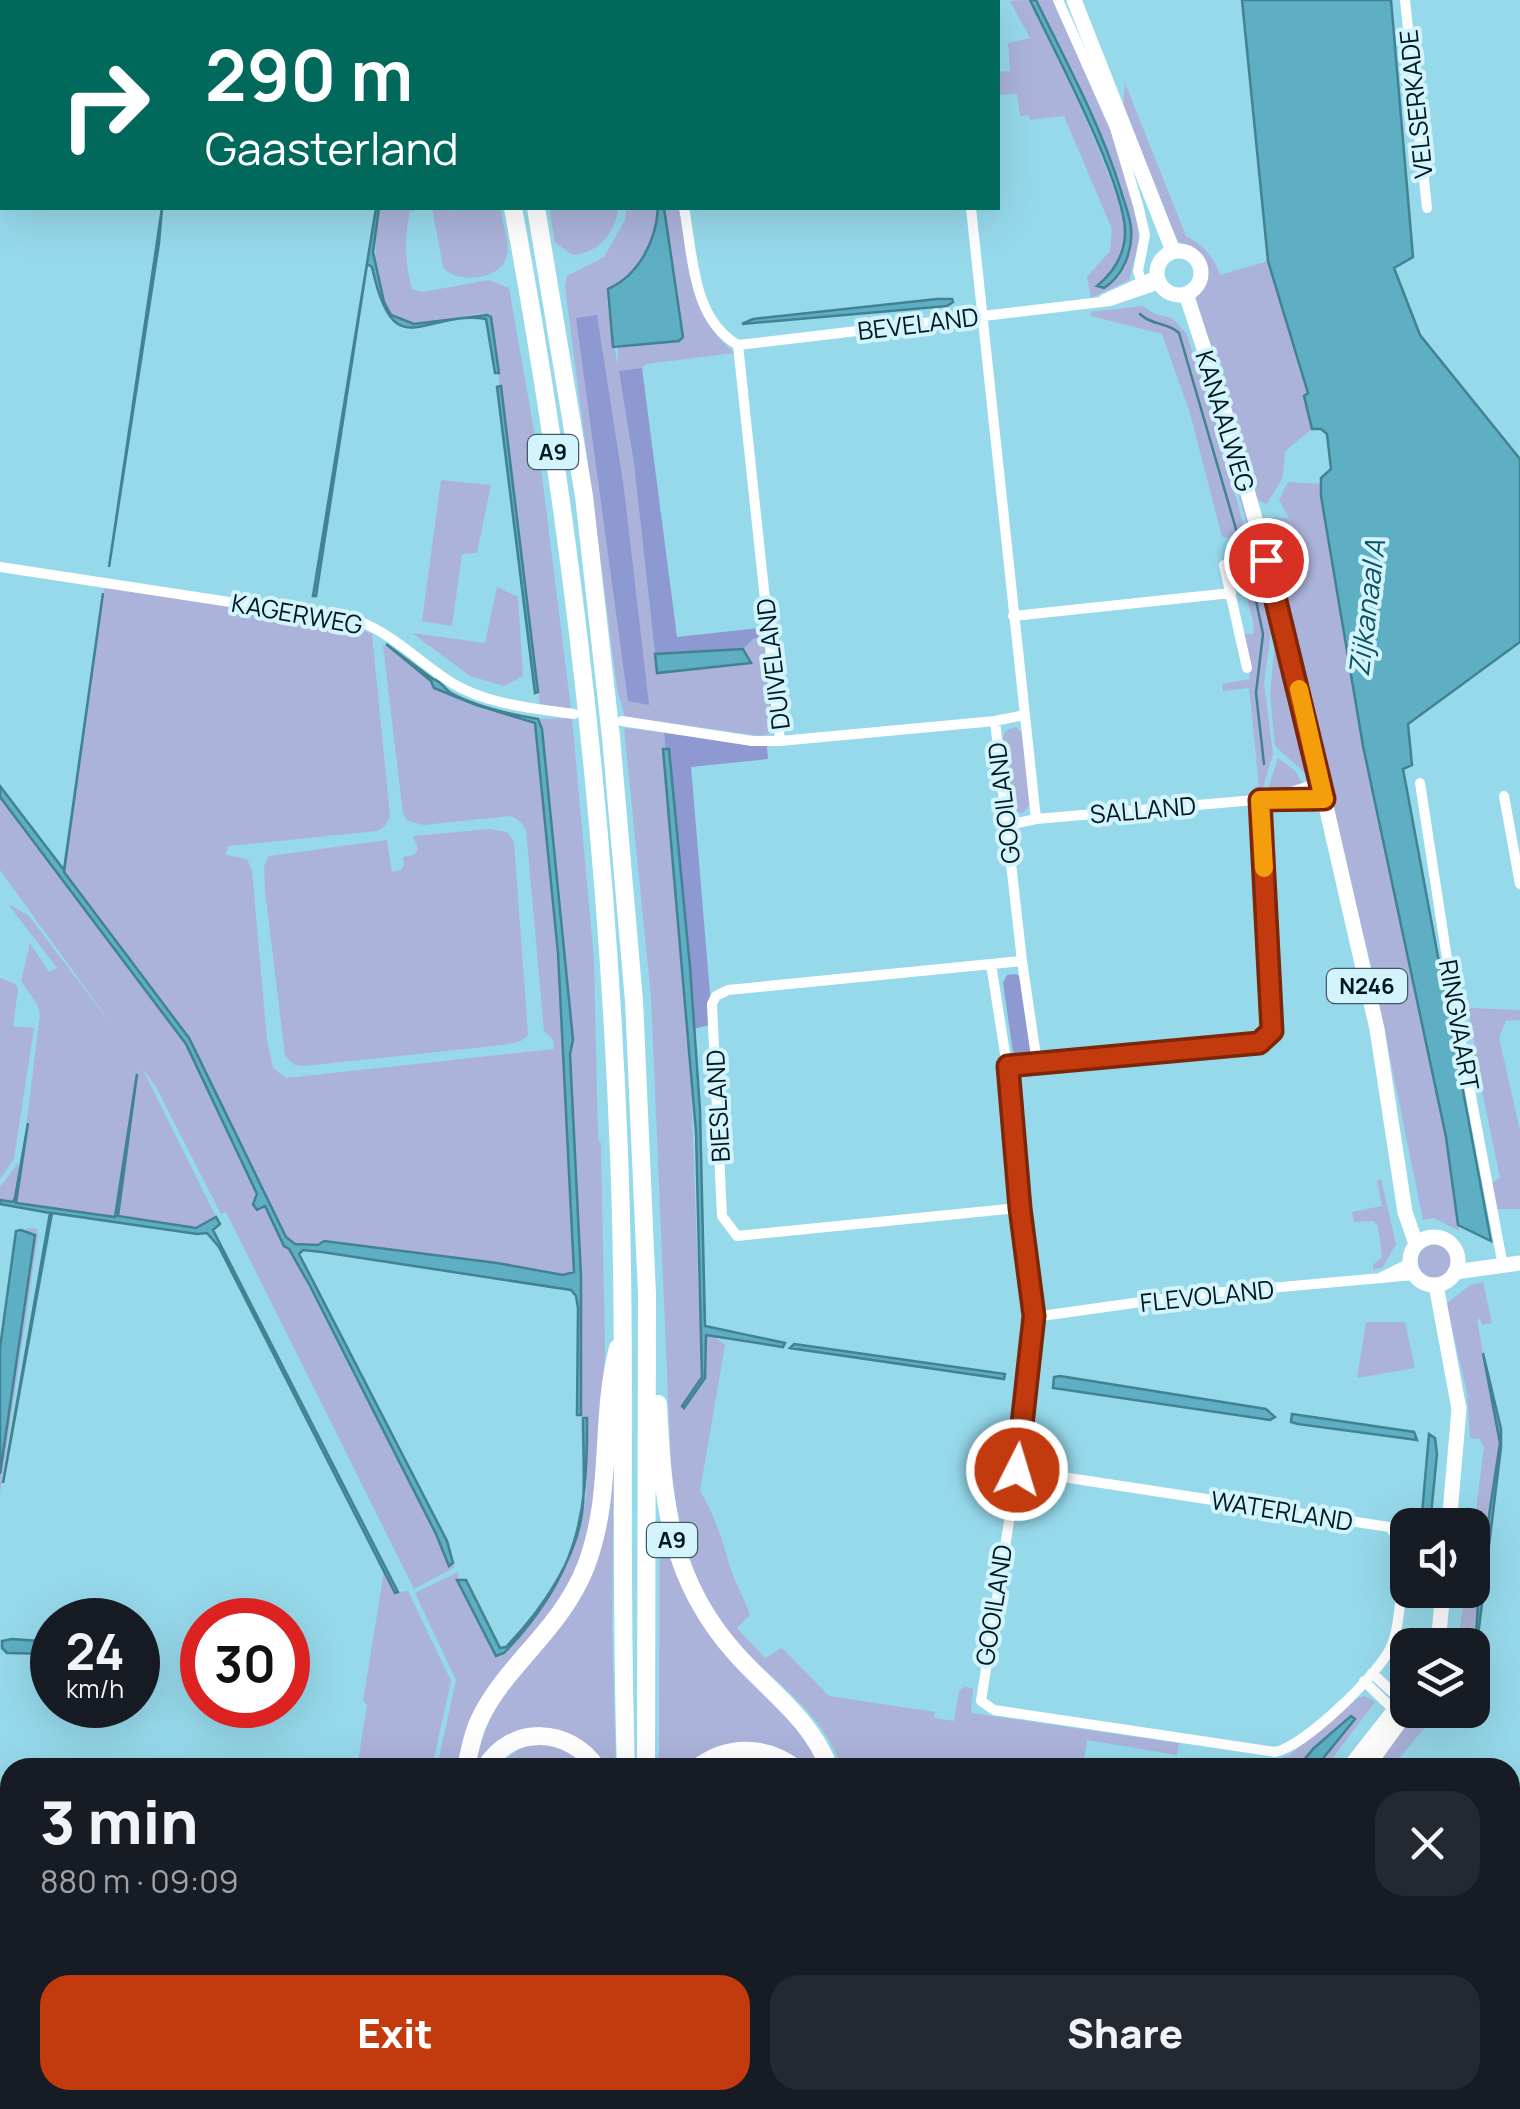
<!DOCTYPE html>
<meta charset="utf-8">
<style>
body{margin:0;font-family:Manrope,sans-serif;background:#242831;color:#f1f3f6;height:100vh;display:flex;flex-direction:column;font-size:38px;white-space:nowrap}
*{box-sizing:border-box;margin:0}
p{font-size:32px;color:#9ea1a6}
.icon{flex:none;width:55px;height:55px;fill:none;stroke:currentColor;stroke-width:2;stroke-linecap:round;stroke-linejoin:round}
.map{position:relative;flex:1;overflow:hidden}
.side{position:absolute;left:0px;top:1758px;width:1520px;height:352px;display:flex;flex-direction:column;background:#171b24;border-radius:30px 30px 0 0;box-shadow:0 10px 40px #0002}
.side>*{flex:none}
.banner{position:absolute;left:0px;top:0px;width:1000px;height:210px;box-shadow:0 10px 40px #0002;background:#00695c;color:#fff;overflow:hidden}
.fabs{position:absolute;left:1390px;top:1508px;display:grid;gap:20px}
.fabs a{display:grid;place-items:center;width:100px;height:100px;border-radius:20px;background:#171b24;box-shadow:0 10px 40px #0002;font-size:50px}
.speed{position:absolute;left:30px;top:1598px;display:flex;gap:20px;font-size:50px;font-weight:700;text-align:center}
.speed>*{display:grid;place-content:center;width:130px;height:130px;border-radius:50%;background:#171b24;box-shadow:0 10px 40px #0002;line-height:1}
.speed small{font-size:25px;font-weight:400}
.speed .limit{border:15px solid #d22;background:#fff;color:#111}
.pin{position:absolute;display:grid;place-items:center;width:85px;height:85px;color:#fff;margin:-42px;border:5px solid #fff;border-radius:50%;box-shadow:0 2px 10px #0007}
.me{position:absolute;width:110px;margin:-55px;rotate:5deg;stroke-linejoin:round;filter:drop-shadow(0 0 8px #0008)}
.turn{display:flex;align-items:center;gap:35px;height:210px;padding:0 40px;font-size:45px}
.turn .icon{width:130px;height:130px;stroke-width:2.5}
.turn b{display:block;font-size:70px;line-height:85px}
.round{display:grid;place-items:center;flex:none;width:105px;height:105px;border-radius:30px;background:#242831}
.headline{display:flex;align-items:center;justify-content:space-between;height:170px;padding:0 40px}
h1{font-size:60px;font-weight:800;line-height:75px}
.primary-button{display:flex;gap:20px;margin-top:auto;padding:20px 40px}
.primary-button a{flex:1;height:115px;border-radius:30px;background:#c23a0d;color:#fff;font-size:40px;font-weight:800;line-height:115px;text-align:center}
.primary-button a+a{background:#242831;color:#f1f3f6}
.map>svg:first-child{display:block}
.green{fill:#abb3da}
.forest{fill:#8e98d1}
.water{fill:#5eafc4;stroke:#428292;stroke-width:2.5}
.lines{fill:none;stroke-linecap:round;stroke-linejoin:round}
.stream{stroke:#428292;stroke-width:2.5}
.minor{stroke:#fff;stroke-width:10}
.secondary{stroke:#fff;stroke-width:14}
.primary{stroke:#fff;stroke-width:15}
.motorway{stroke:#fff;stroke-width:18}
.route-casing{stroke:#7e2608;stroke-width:25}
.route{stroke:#c23a0d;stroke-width:18}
.slow{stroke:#f59e0b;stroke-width:18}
.labels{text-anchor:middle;stroke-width:8;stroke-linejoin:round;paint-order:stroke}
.shield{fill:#d3f4fd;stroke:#3f5a61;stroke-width:2.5}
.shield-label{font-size:22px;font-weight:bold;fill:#00181e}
.street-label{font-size:25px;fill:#00181e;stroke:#d3f4fd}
.water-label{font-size:28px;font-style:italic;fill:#0d5463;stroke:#d3f4fd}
</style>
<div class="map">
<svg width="1520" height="2109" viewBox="0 0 1520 2109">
<rect width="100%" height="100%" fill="#96d9eb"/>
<path class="green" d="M1030 0C1056 56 1085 112 1107 171 1114 189 1124 211 1125 231 1125 251 1117 273 1098 283L1119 277C1125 260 1134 241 1130 224 1117 149 1069 69 1036 0H1056L1112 128 1136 211 1139 242 1129 280 1091 298 1087 277 1110 251 1112 229 1064 116 1030 120 1028 115 1020 116 1017 94 998 95V72L1010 71 1008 43 1030 38 1010 1H1003Z
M1125 83 1186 236C1204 246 1213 255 1220 275L1268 261 1308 394 1305 396 1312 429 1285 451 1283 477 1267 504 1259 501 1254 493 1223 386 1224 371 1208 338 1196 298 1206 277 1205 268 1198 255 1178 241 1166 214 1123 107Z
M379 208H419L410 212C404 237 405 264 412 289L422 292 489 280 509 288 542 476 571 709 540 705 491 317 482 313C460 316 433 325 412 324 366 320 375 238 379 208Z
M432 208H453L454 212 456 208H500C502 221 510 241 507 255 503 280 456 285 443 267Z
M549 208H619C615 233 599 253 573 255L555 243Z
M626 208H658C656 247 631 273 607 302L618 367V347L679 341 683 329 664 208H680C689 261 690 317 735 353L646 364 642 368 620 372 634 464 657 672 750 662 743 649 753 639 769 635 774 732 761 736 625 717 617 688 565 287 567 276 604 257 625 220Z
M1143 306 1155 314 1172 318 1186 333 1212 410 1267 611 1271 632 1264 683 1273 754 1263 788 1255 794 1254 787 1259 786 1249 688 1223 691 1222 684 1250 679 1244 634H1253L1254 624 1230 538 1222 537 1190 413 1162 334 1091 316 1090 312Z
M1198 349 1204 357 1285 647C1281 671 1284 694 1291 718 1297 740 1316 751 1307 775L1275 746 1270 694 1276 628Z
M441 480 491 485 477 553 462 554 452 626 422 621Z
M1288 482 1321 484 1363 746 1446 1137 1459 1231 1434 1218 1423 1220 1373 974 1263 518H1289L1279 500Z
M114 587 346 623 372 634 390 816 385 826 377 831 228 846 226 855 247 859 252 871 267 1040 273 1068 286 1078 554 1049 553 1040 544 1031 526 830 522 823 511 816 424 825 408 821 403 814 383 645C405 655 425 677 445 691 482 716 530 721 572 718L594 960 598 1140 601 1143 605 1350 596 1512 571 1586 468 1725 462 1741 464 1744 460 1767H437L456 1680 415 1593 458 1572V1582L499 1656C539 1623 570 1569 582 1519 590 1487 587 1452 587 1419L581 1415V1276L570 1054 573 1041 542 729 540 723 535 724 558 953 574 1272 563 1275 497 1263 325 1241C314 1249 296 1248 286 1237L188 1038 64 872 104 589Z
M497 587 518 597 523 676 504 686 470 676 412 633 485 643Z
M1016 727 1023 734 1031 803 1023 813 1016 812 1011 805 1003 736 1007 730Z
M624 728 664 732 689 1030 699 1303 701 1327 725 1345 700 1491C714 1514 722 1538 729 1564 734 1580 744 1598 750 1615L737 1628 765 1658 782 1648 829 1696 935 1712 934 1718 954 1721 959 1691 965 1686 973 1689 971 1713 1179 1743 1177 1755 1087 1740 1083 1767H842C823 1715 782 1688 744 1650 696 1603 678 1532 671 1467L651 996Z
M1278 758 1295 771 1302 783 1267 792Z
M0 797 186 1044 257 1195 252 1202 256 1210 265 1205 284 1246 289 1249 436 1534 447 1562 455 1567 414 1589 226 1212 221 1214 156 1087 142 1068 216 1217 196 1228 118 1217 137 1080 115 1218 16 1203V1199L13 1202 0 1200V1187L18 1163 20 1175 40 1015 37 1004 21 981 30 943 49 972 57 968 8 904 28 915 115 1029 0 870Z
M490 829 507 832 514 842 528 1035 521 1041 503 1045 304 1066 295 1065 285 1056 265 890 264 866 269 856 387 840 392 872 401 870 404 865 403 857 414 855 418 849 413 836Z
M0 978 16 984 18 990 13 1026 34 1028 14 1159 0 1179Z
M1471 1008 1520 1010V1020L1506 1021 1499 1038 1520 1130V1209H1495L1492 1183 1500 1178 1473 1047 1475 1046 1468 1011Z
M1381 1179 1396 1244 1383 1267 1373 1270V1265L1382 1257 1378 1226 1373 1221 1354 1222 1352 1212 1382 1206 1377 1181Z
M27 1228 37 1229 38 1235 0 1493V1474L35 1235 27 1231Z
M1418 1261a17 17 0 1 1 34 0a17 17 0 1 1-34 0Z
M1483 1282 1492 1323 1482 1325 1480 1318 1477 1321 1500 1443 1472 1645H1457L1466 1590H1472L1473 1534 1484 1447 1480 1439 1470 1438 1467 1392 1446 1304 1470 1285Z
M1366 1322H1405L1415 1368 1357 1378Z
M614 1458 612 1630 616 1767H602L546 1733 481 1767 471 1768 496 1703 557 1628Z
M660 1502 676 1567 789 1712 826 1767H803L780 1753 691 1767H659Z
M384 1571 395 1593 408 1591 451 1681 432 1767 357 1768 367 1704 363 1701Z
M1365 1696 1375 1702 1326 1767H1316L1355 1719 1351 1716 1314 1748 1298 1767H1288L1281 1758 1290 1755 1358 1698Z
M1413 1710H1439L1392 1767 1372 1768Z
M542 1744 568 1750 588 1768H495L522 1747Z
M306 2100H342L391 2108 398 2107 399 2100H588V2109H299Z
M681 2100 1188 2101 1237 2100 1236 2109H1181L1185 2103 1178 2109H681Z"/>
<path class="forest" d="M597 315 624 489 649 705 628 701 576 318Z
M642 368 677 637 768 627 769 635 753 639 743 649 655 654 634 464 619 371Z
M664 732 767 746 768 759 691 767 711 1006 710 1025 689 1030Z
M1015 974 1020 976 1031 1051 1022 1057 1013 1052 1003 983 1007 975Z
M10 2001V2066L0 2064V2002Z"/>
<path class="water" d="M1030 0H1036C1066 62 1101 125 1121 191 1124 202 1130 216 1131 228 1133 251 1123 276 1104 288L1097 286C1113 273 1124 257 1125 234 1127 187 1053 48 1030 0Z
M1242 0H1391L1413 257 1394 268 1420 335 1520 459V642L1408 724 1412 765 1403 769 1491 1241 1458 1225 1446 1137 1363 746 1321 496V478L1331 469 1327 434 1321 429H1312L1304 396 1308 393 1268 261Z
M162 208 159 243 109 567Z
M376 208H379L373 252 384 302 391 315 414 324 487 315 491 317 499 373H495L486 319C423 309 394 369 372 267L367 264 316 596H313Z
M658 208H664L683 337 679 341 613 347 608 289C639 275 656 241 658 208Z
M937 299H952L953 302 947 306 742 324 753 319Z
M501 386 538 692 535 693 497 387Z
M103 593 64 872 189 1038 286 1237 295 1244 318 1245 324 1241 497 1263 563 1275 574 1272 558 953 535 723 476 705 434 688 431 681 386 644 433 679C443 682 442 687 451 693 477 707 509 714 538 719L542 729 573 1040 570 1054 581 1276V1415H577L578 1308 576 1296 571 1290 322 1252 303 1250 299 1254 447 1541 453 1563 449 1566 436 1534 310 1286 289 1249 284 1246 265 1206 257 1210 253 1204 257 1194 186 1044 0 797V786L64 870Z
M743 649 751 663 657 673 655 654Z
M663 749H669L690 967 700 1110 705 1326 785 1343 783 1347 706 1335 705 1378 684 1408 682 1406 702 1377 696 1132Z
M137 1074 118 1216 196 1228 216 1217 220 1224 213 1230 398 1592 395 1593 219 1247 207 1233 197 1234 52 1213 3 1483 50 1213 0 1204V1200L13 1202 15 1198 28 1123 16 1203 115 1217Z
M21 1230 35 1235 0 1474V1348L16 1231Z
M794 1344 1005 1374 1004 1379 790 1348Z
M1483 1353 1501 1429V1447L1473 1677 1480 1575 1500 1443Z
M1060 1376 1266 1409 1275 1417 1270 1420 1053 1388 1054 1377Z
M1292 1414 1414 1432 1417 1440 1298 1424 1291 1422Z
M583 1418H587C588 1519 576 1578 504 1653L496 1656 457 1580H466L500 1648 506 1647C541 1611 579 1557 583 1505 585 1476 583 1447 583 1418Z
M1429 1434 1435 1438 1437 1454 1430 1525H1421Z
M12 1639 52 1642V1654L7 1653 2 1648V1641Z
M1351 1716 1355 1719 1316 1767H1298L1314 1748Z
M1037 2100H1135L1128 2109H1036Z"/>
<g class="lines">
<path class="stream" d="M1140 314C1152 326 1168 322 1179 333L1254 591 1263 634 1256 693 1264 764"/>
<path class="minor" d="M952 0V2
M1058 0 1115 128 1138 205 1145 235 1138 271 1141 281
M1405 0 1427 208
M684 208C693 255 692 319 738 345
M971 208 1036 819
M1104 299 1157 275
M738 345 780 741 995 721 1024 715
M738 345 1110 301 1160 284
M1224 565 1247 668
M0 567 361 622C397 637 420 663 452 683 488 705 533 708 574 714
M1013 616 1231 593
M622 721 752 741H780
M995 721 1022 961 1037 1063
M1420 783 1456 1017 1503 1266
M1504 796 1520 884
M1279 797 1320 782
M1008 825 1036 819 1278 798 1324 799
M991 964 1007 1066 1019 1208 1034 1317 1017 1470 981 1701 994 1710 1275 1752C1305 1746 1378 1675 1391 1647 1401 1627 1402 1570 1405 1545L1389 1527 1017 1470
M1007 1066 1259 1043 1272 1031 1260 801
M1019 1208 737 1236 722 1216 712 1004 716 996 728 990 1022 961
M1380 1278 1410 1263
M1034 1317 1191 1295 1414 1275
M1372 1673 1403 1702
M1364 1681 1398 1714
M0 1849 10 1851
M1510 1943 1520 1946
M602 2100V2109"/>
<path class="secondary" d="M1259 2109 1261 2100"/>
<path class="primary" d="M1074 0 1173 251
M1157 273a22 22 0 1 1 44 0a22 22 0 1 1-44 0Z
M1186 294 1229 425 1285 627 1377 1029 1405 1212 1416 1244
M1410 1261a24 24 0 1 1 48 0a24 24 0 1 1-48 0Z
M1455 1272 1520 1263
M1436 1285 1459 1409 1449 1525
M1438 1645 1443 1590
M1349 1768 1408 1693
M1366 1768 1408 1710"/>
<path class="motorway" d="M473 0 474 2
M495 0 496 2
M513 208C571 519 607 837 619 1154 627 1358 619 1563 626 1768
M536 208 584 496 611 737 634 1001 647 1294 646 1768
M658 1404C663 1501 668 1579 737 1655 769 1691 812 1720 829 1768
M466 1768C469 1753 472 1737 478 1723 503 1666 561 1631 586 1566 614 1492 599 1421 618 1348
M485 1768C511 1724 570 1727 597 1768
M697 1768C727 1745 765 1745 795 1768
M630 2100 631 2109
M643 2100 644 2109
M664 2100 665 2109"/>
</g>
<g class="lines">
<g class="route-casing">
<path id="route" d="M1017 1470 1034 1316 1020 1208 1008 1066 1259 1043 1272 1031 1260 800 1324 799 1266 560"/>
</g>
<use href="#route" class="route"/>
<path class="slow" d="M1264 868 1260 800 1324 799 1299 689"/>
</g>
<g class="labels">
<g class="shield">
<rect x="528" y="435" width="50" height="34" rx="8"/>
<rect x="1327" y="969" width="80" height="34" rx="8"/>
<rect x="647" y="1523" width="50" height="34" rx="8"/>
</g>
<g class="shield-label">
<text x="553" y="460">A9</text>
<text x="1367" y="994">N246</text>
<text x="672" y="1548">A9</text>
</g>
<g class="street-label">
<text transform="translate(1416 104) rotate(-96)" y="9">VELSERKADE</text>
<text transform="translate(918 324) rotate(-7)" y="9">BEVELAND</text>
<text transform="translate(1225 421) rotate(73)" y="9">KANAALWEG</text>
<text transform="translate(297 614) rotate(10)" y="9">KAGERWEG</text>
<text transform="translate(773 664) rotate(-97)" y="9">DUIVELAND</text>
<text transform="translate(1004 803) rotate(-97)" y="9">GOOILAND</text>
<text transform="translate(1143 810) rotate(-5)" y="9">SALLAND</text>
<text transform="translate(1459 1025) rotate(80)" y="9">RINGVAART</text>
<text transform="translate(718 1106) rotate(-93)" y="9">BIESLAND</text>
<text transform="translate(1207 1296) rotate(-6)" y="9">FLEVOLAND</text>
<text transform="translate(1282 1511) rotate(9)" y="9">WATERLAND</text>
<text transform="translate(994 1605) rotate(-81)" y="9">GOOILAND</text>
</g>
<g class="water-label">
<text transform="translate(1367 608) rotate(-83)" y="10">Zijkanaal A</text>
</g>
</g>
</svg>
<div class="fabs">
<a><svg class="icon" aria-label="sound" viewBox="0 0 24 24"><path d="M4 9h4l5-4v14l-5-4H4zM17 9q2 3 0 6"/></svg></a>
<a><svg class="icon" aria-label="layers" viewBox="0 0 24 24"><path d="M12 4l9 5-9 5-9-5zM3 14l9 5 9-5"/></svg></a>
</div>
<div class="speed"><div>24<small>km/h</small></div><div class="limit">30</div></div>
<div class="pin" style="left:1266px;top:560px;background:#d93025"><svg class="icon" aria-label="arrive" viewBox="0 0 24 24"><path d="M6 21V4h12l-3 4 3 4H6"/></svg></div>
<svg class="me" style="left:1017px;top:1470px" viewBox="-20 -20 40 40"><circle r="17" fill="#c23a0d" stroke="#fff" stroke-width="3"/><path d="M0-11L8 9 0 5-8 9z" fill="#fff"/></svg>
<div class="banner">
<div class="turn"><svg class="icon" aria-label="right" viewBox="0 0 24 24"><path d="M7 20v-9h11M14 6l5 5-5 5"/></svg><div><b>290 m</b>Gaasterland</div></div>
</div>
<section class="side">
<div class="headline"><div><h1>3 min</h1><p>880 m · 09:09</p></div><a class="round"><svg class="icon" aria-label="close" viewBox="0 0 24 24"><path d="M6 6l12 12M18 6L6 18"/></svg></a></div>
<div class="primary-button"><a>Exit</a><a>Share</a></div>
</section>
</div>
